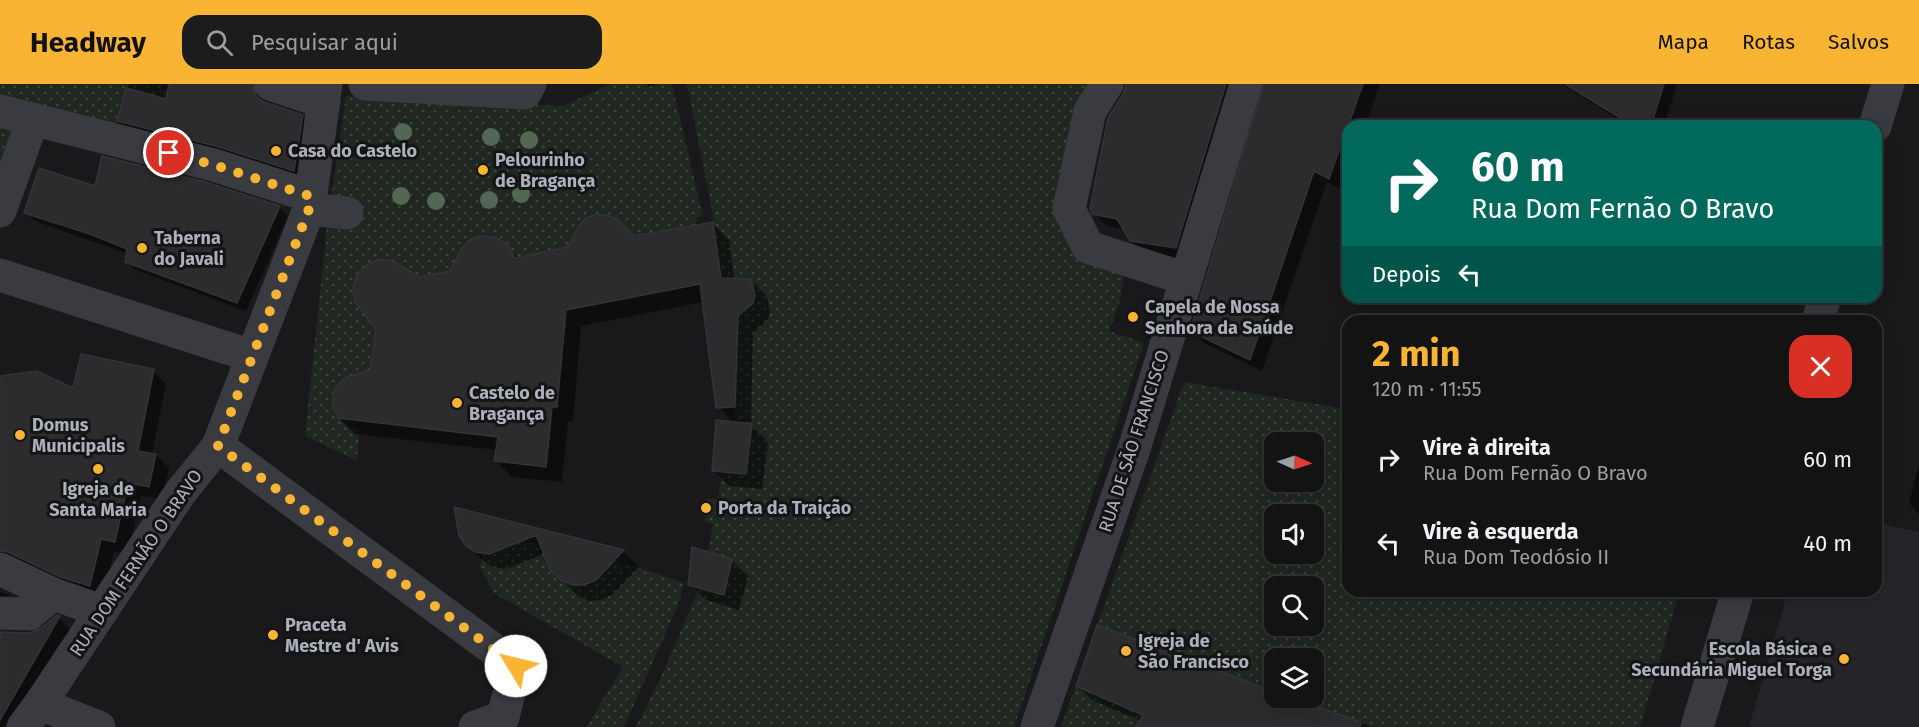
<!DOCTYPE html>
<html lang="pt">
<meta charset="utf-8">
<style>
body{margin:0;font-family:"Fira Sans",sans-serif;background:#1c1c1d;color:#f1f3f6;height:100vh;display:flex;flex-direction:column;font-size:22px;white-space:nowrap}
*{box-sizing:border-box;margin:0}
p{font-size:20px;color:#9d9ea0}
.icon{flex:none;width:33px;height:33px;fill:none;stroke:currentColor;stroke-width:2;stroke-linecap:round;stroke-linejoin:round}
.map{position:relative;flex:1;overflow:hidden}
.details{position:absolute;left:1342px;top:231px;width:540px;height:282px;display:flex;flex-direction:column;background:#131314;border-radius:18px;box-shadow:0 3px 15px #0003,0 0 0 2px #323234}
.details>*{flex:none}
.banner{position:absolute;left:1342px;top:36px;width:540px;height:183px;border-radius:18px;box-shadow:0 3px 15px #0003,0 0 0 2px #323234;background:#00695c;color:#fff;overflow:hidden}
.needle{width:39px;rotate:93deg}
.buttons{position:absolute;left:1264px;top:348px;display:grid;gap:12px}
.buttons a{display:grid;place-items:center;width:60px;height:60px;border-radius:12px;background:#131314;box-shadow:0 3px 15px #0003,0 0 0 2px #323234;font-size:30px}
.pin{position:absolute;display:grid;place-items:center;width:51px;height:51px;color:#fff;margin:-26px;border:3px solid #fff;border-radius:50%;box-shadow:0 2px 6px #0007}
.me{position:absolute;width:66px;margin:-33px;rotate:306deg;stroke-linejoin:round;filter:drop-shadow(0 0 4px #0008)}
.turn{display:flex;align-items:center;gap:21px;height:126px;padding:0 30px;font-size:27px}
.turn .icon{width:78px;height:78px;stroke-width:2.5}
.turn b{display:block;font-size:42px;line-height:51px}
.then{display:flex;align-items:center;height:57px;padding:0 30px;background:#0003;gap:12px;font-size:22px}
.round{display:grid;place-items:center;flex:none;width:63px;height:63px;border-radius:18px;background:#1c1c1d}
.headline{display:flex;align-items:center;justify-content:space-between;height:102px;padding:0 30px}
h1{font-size:36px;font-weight:700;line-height:45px;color:#fab433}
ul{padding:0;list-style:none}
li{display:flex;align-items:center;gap:18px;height:84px;padding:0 30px}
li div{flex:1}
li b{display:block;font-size:22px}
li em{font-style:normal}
header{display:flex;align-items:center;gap:36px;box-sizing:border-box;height:84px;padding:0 30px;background:#fab433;color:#111}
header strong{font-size:28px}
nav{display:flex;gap:33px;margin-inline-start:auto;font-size:21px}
.search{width:420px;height:54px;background:#1c1c1d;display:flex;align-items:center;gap:15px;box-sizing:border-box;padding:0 21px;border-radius:18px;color:#9d9ea0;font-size:22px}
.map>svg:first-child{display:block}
.built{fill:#252529}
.green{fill:url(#green-dots);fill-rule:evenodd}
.shadow{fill:#0007}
.building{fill:#2c2c2f;stroke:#333338;stroke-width:1.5}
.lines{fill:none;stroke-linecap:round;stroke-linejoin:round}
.minor{stroke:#3a3b41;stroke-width:33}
.tree{fill:#526754}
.route{stroke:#fab433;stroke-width:10;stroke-dasharray:0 18}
.poi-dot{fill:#fab433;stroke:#141416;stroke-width:2}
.labels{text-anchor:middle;stroke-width:6;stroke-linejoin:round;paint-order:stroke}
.poi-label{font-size:18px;font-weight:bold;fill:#abb0bb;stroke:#141416;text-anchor:start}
.street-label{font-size:18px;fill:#abb0bb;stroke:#141416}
</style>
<header>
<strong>Headway</strong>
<div class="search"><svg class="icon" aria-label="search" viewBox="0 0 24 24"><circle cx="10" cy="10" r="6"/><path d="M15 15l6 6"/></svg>Pesquisar aqui</div>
<nav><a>Mapa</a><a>Rotas</a><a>Salvos</a></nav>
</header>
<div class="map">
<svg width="1919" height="643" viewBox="0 0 1919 643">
<defs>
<pattern id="green-dots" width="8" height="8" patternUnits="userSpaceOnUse" patternTransform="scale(1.5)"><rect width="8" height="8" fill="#1f2720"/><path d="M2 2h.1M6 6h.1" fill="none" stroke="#3d443e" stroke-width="1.8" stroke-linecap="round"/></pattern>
</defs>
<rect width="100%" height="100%" fill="#19191b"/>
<path class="built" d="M1877 439 1919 448V643H1749L1788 507H1876Z"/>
<path class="green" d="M0 0H186L182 19 126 4 114 46 0 14Z
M611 0H672L703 132 697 133 696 141 629 153C615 119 575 125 573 162L515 174 508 161C500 159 487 152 479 153 463 154 456 173 456 186L412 195 380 175C376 177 371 178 367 181 351 192 348 217 364 230 367 233 373 234 377 236L369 291C327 286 319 334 359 346L357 377 305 352 327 142 346 12 563 22Z
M687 0H1092L1053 125 1125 185 1120 216 1109 247 1144 259 1014 643H636L660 595 699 505 724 510 732 475 708 468 713 440 705 438 707 415H718L722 387 746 390 752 341 735 338 738 227 752 219C761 193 740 194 721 194L713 132Z
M0 39 17 43 0 90Z
M1184 298 1348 325V507H1680L1640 643H1061ZM1275 358H1314V398H1275ZM1275 430H1314V470H1275ZM1275 502H1314V542H1275ZM1275 574H1314V614H1275Z
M511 454 547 463C552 488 555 502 584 501L610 474 684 499 678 521 624 643H586L623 583 494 509 480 483 483 469Z"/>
<path class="shadow" d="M129 0H265L261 5 263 19 302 32 312 42 304 96 128 46 118 37Z
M646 0H658L650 3Z
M1127 0H1245L1188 175 1143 169 1131 156 1125 146 1106 142 1094 129Z
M1266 0H1380L1365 42H1348V88L1341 106 1327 98 1262 287 1204 259 1192 247Z
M1562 0H1677L1664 42H1629Z
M279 123 288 132 246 227 136 186 127 177 128 170 35 137 26 128Z
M713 140 729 156 734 196H751L767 212 770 228 768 235 753 249 751 338 741 339 752 342 768 358 762 405 729 402 713 386 735 340 718 323 704 218 581 242 573 338H568L562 398 512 393 496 377 497 366 355 350 339 334 371 287 420 195 451 188 507 162 519 174Z
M153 287 166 300 152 370 156 371 169 384 162 415 141 412 128 471 114 467 104 514 0 486V293L74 306Z
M1919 380V430L1909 419Z
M456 425 623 467 639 483 612 511 601 516 589 517 578 512 553 486 546 469 506 485 493 483 484 477 467 461Z
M731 476 748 492 739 526 706 516 690 500Z
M0 507 9 512 21 524 0 530Z
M57 533 73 547 16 643H0V549L29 550 42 546Z
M1077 601 1275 610V614H1286L1372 643H1138L1141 637 1092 616Z"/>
<path class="building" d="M169 0H252L256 12 264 18 303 31 294 87 219 63 117 37 126 4 166 15Z
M1126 0H1226L1176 164 1130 157 1117 135 1092 130 1090 124 1108 34 1123 10Z
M1264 0H1363L1329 95 1314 87 1250 276 1190 247Z
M1565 0H1664L1651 42H1633Z
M102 72 209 99 280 122 237 219 125 178 127 165 90 150 24 129 39 84 95 102Z
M596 131H607L617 135 634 152 713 138 721 194 751 195 755 211 753 219 738 232 735 323 716 324 700 200 566 226 557 323H552L546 383 494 377 498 353 338 334 333 322V310L338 300 347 293 370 286 376 246 355 218 353 203 358 189 368 180 380 175 393 177 420 193 450 187 462 164 470 156 480 152 495 153 508 161 515 174 568 163 579 142 586 134Z
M81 270 154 285 138 367 156 370 149 403 128 399 115 458 101 455 90 502 60 493 8 468 0 467V292L37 287 73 304Z
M716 336 752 340 746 390 712 387Z
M454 423 533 443 624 466 596 496 584 501H572L561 496 551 487 536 451 489 470 476 468 466 462 459 452Z
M692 463 732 475 724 511 688 501Z
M57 531 60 532 0 636V548L29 549 41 544Z
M1097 541 1275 608V614H1291L1361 638 1360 643H1136L1143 631 1076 602Z"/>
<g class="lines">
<path class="minor" d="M270 0 324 18
M365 0 525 9 530 0
M1107 0 1090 27 1069 125 1088 163 1186 195
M0 27 214 81 310 112
M1875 42 1888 0
M309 125 347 129
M0 127 33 35
M0 191 252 272
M1818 237 1825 213
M218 362 516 582 503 633 475 643
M0 485 53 510 102 527
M0 529 29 530 53 510
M40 620 99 643
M23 643 40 620 180 409 218 362 309 125 326 0
M1037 643 1135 362 1246 0
M1697 643 1738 507"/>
</g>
<g class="tree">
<circle cx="403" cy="48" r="9"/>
<circle cx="491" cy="53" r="9"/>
<circle cx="529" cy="56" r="9"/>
<circle cx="521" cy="110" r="9"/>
<circle cx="401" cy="112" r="9"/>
<circle cx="489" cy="116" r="9"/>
<circle cx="436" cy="117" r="9"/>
</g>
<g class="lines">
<path class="route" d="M169 69 214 81 310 112 309 125 218 362 516 582"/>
</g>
<g class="poi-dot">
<circle cx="276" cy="67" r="6"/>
<circle cx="483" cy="86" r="6"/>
<circle cx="142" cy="164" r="6"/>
<circle cx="1133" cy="233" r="6"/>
<circle cx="457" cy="319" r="6"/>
<circle cx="20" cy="351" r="6"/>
<circle cx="98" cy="385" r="6"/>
<circle cx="706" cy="424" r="6"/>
<circle cx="273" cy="551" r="6"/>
<circle cx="1126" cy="567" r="6"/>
<circle cx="1844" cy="575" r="6"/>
</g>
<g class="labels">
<g class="poi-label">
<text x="288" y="73">Casa do Castelo</text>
<text x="495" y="82">Pelourinho<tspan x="495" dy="21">de Bragança</tspan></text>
<text x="154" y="160">Taberna<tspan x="154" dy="21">do Javali</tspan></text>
<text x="1145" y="229">Capela de Nossa<tspan x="1145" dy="21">Senhora da Saúde</tspan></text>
<text x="469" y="315">Castelo de<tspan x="469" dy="21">Bragança</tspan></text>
<text x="32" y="347">Domus<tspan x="32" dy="21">Municipalis</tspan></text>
<text x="98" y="411" text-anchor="middle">Igreja de<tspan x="98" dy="21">Santa Maria</tspan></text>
<text x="718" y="430">Porta da Traição</text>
<text x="285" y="547">Praceta<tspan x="285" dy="21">Mestre d' Avis</tspan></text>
<text x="1138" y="563">Igreja de<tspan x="1138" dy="21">São Francisco</tspan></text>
<text x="1832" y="571" text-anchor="end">Escola Básica e<tspan x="1832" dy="21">Secundária Miguel Torga</tspan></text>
</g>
<g class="street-label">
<text transform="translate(1134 357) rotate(-72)" y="6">RUA DE SÃO FRANCISCO</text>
<text transform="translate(136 479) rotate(-56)" y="6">RUA DOM FERNÃO O BRAVO</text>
</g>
</g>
</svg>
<div class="buttons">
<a><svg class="needle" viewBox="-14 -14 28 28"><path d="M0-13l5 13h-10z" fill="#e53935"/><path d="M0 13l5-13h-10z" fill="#9d9ea0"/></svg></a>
<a><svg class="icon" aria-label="sound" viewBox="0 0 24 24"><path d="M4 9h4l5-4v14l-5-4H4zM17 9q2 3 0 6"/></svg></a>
<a><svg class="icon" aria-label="search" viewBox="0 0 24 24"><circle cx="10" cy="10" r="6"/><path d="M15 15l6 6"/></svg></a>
<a><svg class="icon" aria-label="layers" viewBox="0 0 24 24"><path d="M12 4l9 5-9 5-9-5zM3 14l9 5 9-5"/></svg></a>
</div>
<div class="pin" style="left:169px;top:69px;background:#d93025"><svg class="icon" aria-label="arrive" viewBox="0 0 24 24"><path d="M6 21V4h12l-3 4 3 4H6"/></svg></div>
<svg class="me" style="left:516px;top:582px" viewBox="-20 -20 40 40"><circle r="19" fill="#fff"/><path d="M0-13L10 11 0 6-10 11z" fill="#fab433"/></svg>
<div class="banner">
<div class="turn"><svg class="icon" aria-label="right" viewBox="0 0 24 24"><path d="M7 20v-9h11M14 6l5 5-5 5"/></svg><div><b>60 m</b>Rua Dom Fernão O Bravo</div></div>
<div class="then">Depois<svg class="icon" aria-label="left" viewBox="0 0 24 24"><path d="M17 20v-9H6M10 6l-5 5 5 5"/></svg></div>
</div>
<section class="details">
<div class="headline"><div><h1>2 min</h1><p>120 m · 11:55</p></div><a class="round" style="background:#d93025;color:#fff"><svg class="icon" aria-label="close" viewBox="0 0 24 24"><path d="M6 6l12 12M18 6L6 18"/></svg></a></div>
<ul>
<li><svg class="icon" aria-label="right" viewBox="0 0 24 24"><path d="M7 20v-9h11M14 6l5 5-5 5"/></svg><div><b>Vire à direita</b><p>Rua Dom Fernão O Bravo</p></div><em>60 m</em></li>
<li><svg class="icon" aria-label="left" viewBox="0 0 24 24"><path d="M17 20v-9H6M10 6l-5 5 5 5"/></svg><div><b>Vire à esquerda</b><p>Rua Dom Teodósio II</p></div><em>40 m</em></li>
</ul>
</section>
</div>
